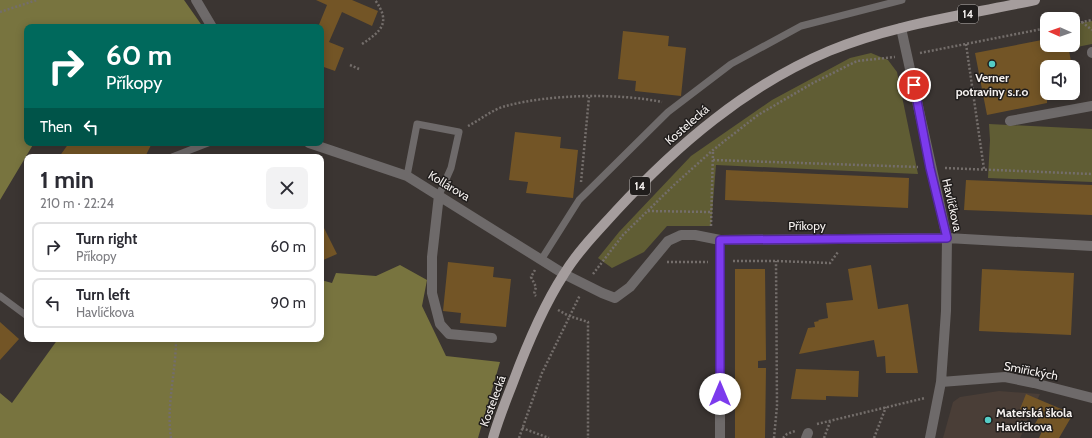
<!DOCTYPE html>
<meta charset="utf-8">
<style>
body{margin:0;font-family:Cabin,sans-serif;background:#f2f2f3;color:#2b2b33;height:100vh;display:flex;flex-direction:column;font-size:15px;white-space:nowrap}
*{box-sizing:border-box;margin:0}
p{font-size:13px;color:#7c7c81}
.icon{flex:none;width:22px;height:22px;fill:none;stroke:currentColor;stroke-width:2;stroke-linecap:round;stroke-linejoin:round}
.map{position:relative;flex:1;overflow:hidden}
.sheet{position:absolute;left:24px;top:154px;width:300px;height:188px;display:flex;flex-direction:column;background:#fff;border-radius:8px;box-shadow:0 2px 10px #0003}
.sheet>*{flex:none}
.guide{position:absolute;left:24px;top:24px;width:300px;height:122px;border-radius:8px;box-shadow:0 2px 10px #0003;background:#00695c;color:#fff;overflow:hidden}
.needle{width:26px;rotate:272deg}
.buttons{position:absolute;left:1040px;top:12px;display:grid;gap:8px}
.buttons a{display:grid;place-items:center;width:40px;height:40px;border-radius:8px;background:#fff;box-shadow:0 2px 10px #0003;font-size:20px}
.pin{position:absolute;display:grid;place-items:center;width:34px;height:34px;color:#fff;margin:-17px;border:2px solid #fff;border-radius:50%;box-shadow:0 1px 4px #0007}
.me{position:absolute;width:44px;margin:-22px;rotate:0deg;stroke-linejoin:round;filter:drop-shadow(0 0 3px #0008)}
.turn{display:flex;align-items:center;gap:14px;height:84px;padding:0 16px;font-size:18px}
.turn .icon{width:52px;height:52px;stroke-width:2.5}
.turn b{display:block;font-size:28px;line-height:34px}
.then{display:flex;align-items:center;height:38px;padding:0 16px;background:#0003;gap:8px;font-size:15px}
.round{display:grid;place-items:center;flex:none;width:42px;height:42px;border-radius:8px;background:#f2f2f3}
.headline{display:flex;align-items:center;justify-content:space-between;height:68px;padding:0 16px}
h1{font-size:24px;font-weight:800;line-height:30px}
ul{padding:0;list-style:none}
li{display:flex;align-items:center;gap:12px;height:50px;margin:0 8px 6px;padding:0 8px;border:2px solid #e1e1e2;border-radius:8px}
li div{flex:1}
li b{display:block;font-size:15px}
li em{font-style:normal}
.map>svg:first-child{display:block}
.built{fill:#4a3e37}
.green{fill:#605d34}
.forest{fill:#78743f}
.building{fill:#735526}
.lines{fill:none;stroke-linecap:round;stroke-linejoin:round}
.path{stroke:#746e6b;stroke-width:2.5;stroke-dasharray:2 2;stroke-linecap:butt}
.lane{stroke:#6e6a6a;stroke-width:7}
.street{stroke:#6e6a6a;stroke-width:10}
.primary{stroke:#a59d9d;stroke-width:10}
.route-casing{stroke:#51269a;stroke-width:10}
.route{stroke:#7c3aed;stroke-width:7}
.poi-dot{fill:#54cdc7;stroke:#201d1c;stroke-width:1.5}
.labels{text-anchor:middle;stroke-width:3;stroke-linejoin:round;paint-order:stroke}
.shield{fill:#201d1c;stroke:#b6b2b0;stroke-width:1}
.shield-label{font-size:11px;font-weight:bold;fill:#f6f2f0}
.poi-label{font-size:12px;font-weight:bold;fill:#f6f2f0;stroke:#201d1c}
.street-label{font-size:12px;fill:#f6f2f0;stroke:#201d1c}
</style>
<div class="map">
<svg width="1092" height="438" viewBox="0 0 1092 438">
<rect width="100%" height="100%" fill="#3b3532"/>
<path class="built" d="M999 391 1040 394 1020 438H943L953 402 960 397Z"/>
<path class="green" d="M1092 21V44L1077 47 1074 24Z
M871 53 888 60 897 72 918 174 716 165 711 226H667L644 252 612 268 598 258 619 232 691 156 772 100 850 58Z
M989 124 1092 129V182L988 178 990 140Z"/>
<path class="forest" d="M0 0H184L203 27H27V143H34L0 200Z
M400 265 427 280 422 306 446 356 500 362 478 438H0V393L12 403 58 339H321V280L332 283 336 273 376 276Z"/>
<path class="building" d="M316 0H352L378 11 372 26 342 12 329 42 344 48 335 71 321 66V27H318L327 5Z
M623 31 669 36 668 46 686 48 681 96 635 91 636 81 618 79Z
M1047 39V45H1068L1072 67H1047V103L987 115 975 53Z
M515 132 561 137 560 148 578 150 573 198 526 193 528 182 509 180Z
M69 143H152L145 157H59Z
M726 170 909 178 908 208 725 200Z
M966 180 1092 185V215L964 210Z
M321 222 337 254 321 261Z
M448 262 494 267 493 277 511 279 506 327 460 323 461 313 443 311Z
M871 265 878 309 908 304 918 373H886L885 356 877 357 874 340 799 354 808 328 815 327 814 322 819 321 818 320 828 318 826 303 853 300 848 269Z
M735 269H765L766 360 758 361V368H766L765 438H735Z
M982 269 1074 273 1071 335 979 331Z
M0 322 19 339 0 360Z
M796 369 859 371 858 397 826 396V400L791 399Z
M1026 394 1073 414 1059 438H1039L1042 431 1033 427 1039 417 1020 409Z"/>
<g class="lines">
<path class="path" d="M0 12 37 0
M1082 22 1092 30
M1073 24 1092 20
M362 44C382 31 391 22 375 0
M966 44 984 169
M920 53 1047 28
M350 65 359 69
M468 126C480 120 493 109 506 106 550 94 618 93 662 102
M713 160 918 167
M945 168 1092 174
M581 182 589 97
M648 211 711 212
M711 226 713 151
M733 261H776L830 263 838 252
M667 262H708
M535 270 531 277 536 287 534 294 536 296
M593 274 623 235 675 184 713 150 758 115 813 83 857 61 895 57
M558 310 569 316 588 322V438
M817 424 925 398
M522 428 549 438
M171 438C166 406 176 372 176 339
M519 438 542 373 580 295
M774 438 777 406 776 261
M783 438 787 434 795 431
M824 438 830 422
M874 438 886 407"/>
<path class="lane" d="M172 157 208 143
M407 176 417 124 459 132 451 168 439 195
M541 260 579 200 668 112 731 64 801 26 902 0
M0 296 27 316"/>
<path class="street" d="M196 0 212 27
M901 28 947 238 946 311 941 382 930 438
M1092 52V53
M1010 121 1092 106
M309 143 407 176 564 274 602 293 615 298 630 287 668 241 681 235H695L720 240
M439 195 432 257V293L440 324 449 334 492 338
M941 382 1005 377 1034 383 1092 398
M720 438V240L947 238 1092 246
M806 438 808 433"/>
<path class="primary" d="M493 438C498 420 505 403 512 385 526 347 542 308 564 274 578 251 598 231 616 211 677 145 746 86 829 51 894 24 967 15 1035 0"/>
</g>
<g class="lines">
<g class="route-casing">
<path id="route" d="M720 394V240L947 238 930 168 914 85"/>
</g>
<use href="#route" class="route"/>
</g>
<g class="poi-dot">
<circle cx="992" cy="64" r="4"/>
<circle cx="988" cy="420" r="4"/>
</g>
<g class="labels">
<g class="shield">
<rect x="958" y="5" width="20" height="18" rx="3"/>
<rect x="630" y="177" width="20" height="18" rx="3"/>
</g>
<g class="shield-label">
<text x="968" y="18">14</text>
<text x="640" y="190">14</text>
</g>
<g class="poi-label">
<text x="992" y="82">Verner<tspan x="992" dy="14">potraviny s.r.o</tspan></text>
<text x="996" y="417" text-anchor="start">Mateřská škola<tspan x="996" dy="14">Havlíčkova</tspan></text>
</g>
<g class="street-label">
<text transform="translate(687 125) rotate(-41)" y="4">Kostelecká</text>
<text transform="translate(449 186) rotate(31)" y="4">Kollárova</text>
<text transform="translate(952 205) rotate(77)" y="4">Havlíčkova</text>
<text x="807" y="230">Příkopy</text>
<text transform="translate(1031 371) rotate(11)" y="4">Smiřických</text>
<text transform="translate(493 401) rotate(-70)" y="4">Kostelecká</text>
</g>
</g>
</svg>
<div class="buttons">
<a><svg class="needle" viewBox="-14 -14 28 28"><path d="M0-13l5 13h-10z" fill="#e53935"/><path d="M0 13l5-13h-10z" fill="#7c7c81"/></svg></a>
<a><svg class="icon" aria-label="sound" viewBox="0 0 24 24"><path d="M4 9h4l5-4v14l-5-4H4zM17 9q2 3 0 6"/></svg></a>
</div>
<div class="pin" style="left:914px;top:85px;background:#d93025"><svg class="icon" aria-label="arrive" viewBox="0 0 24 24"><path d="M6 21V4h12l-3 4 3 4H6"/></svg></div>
<svg class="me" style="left:720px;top:394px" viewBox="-20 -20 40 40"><circle r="19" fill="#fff"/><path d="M0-13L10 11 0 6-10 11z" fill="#7c3aed"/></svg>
<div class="guide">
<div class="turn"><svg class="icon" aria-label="right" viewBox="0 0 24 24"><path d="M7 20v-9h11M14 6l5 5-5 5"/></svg><div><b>60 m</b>Příkopy</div></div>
<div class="then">Then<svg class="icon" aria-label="left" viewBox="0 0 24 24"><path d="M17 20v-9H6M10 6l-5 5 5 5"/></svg></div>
</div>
<section class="sheet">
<div class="headline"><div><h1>1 min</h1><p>210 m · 22:24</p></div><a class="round"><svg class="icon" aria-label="close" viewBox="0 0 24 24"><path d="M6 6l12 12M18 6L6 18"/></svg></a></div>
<ul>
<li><svg class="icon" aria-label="right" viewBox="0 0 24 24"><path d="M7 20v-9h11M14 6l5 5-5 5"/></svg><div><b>Turn right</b><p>Příkopy</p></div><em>60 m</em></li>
<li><svg class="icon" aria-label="left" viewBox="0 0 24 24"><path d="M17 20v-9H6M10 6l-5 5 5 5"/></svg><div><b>Turn left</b><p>Havlíčkova</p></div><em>90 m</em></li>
</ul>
</section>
</div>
